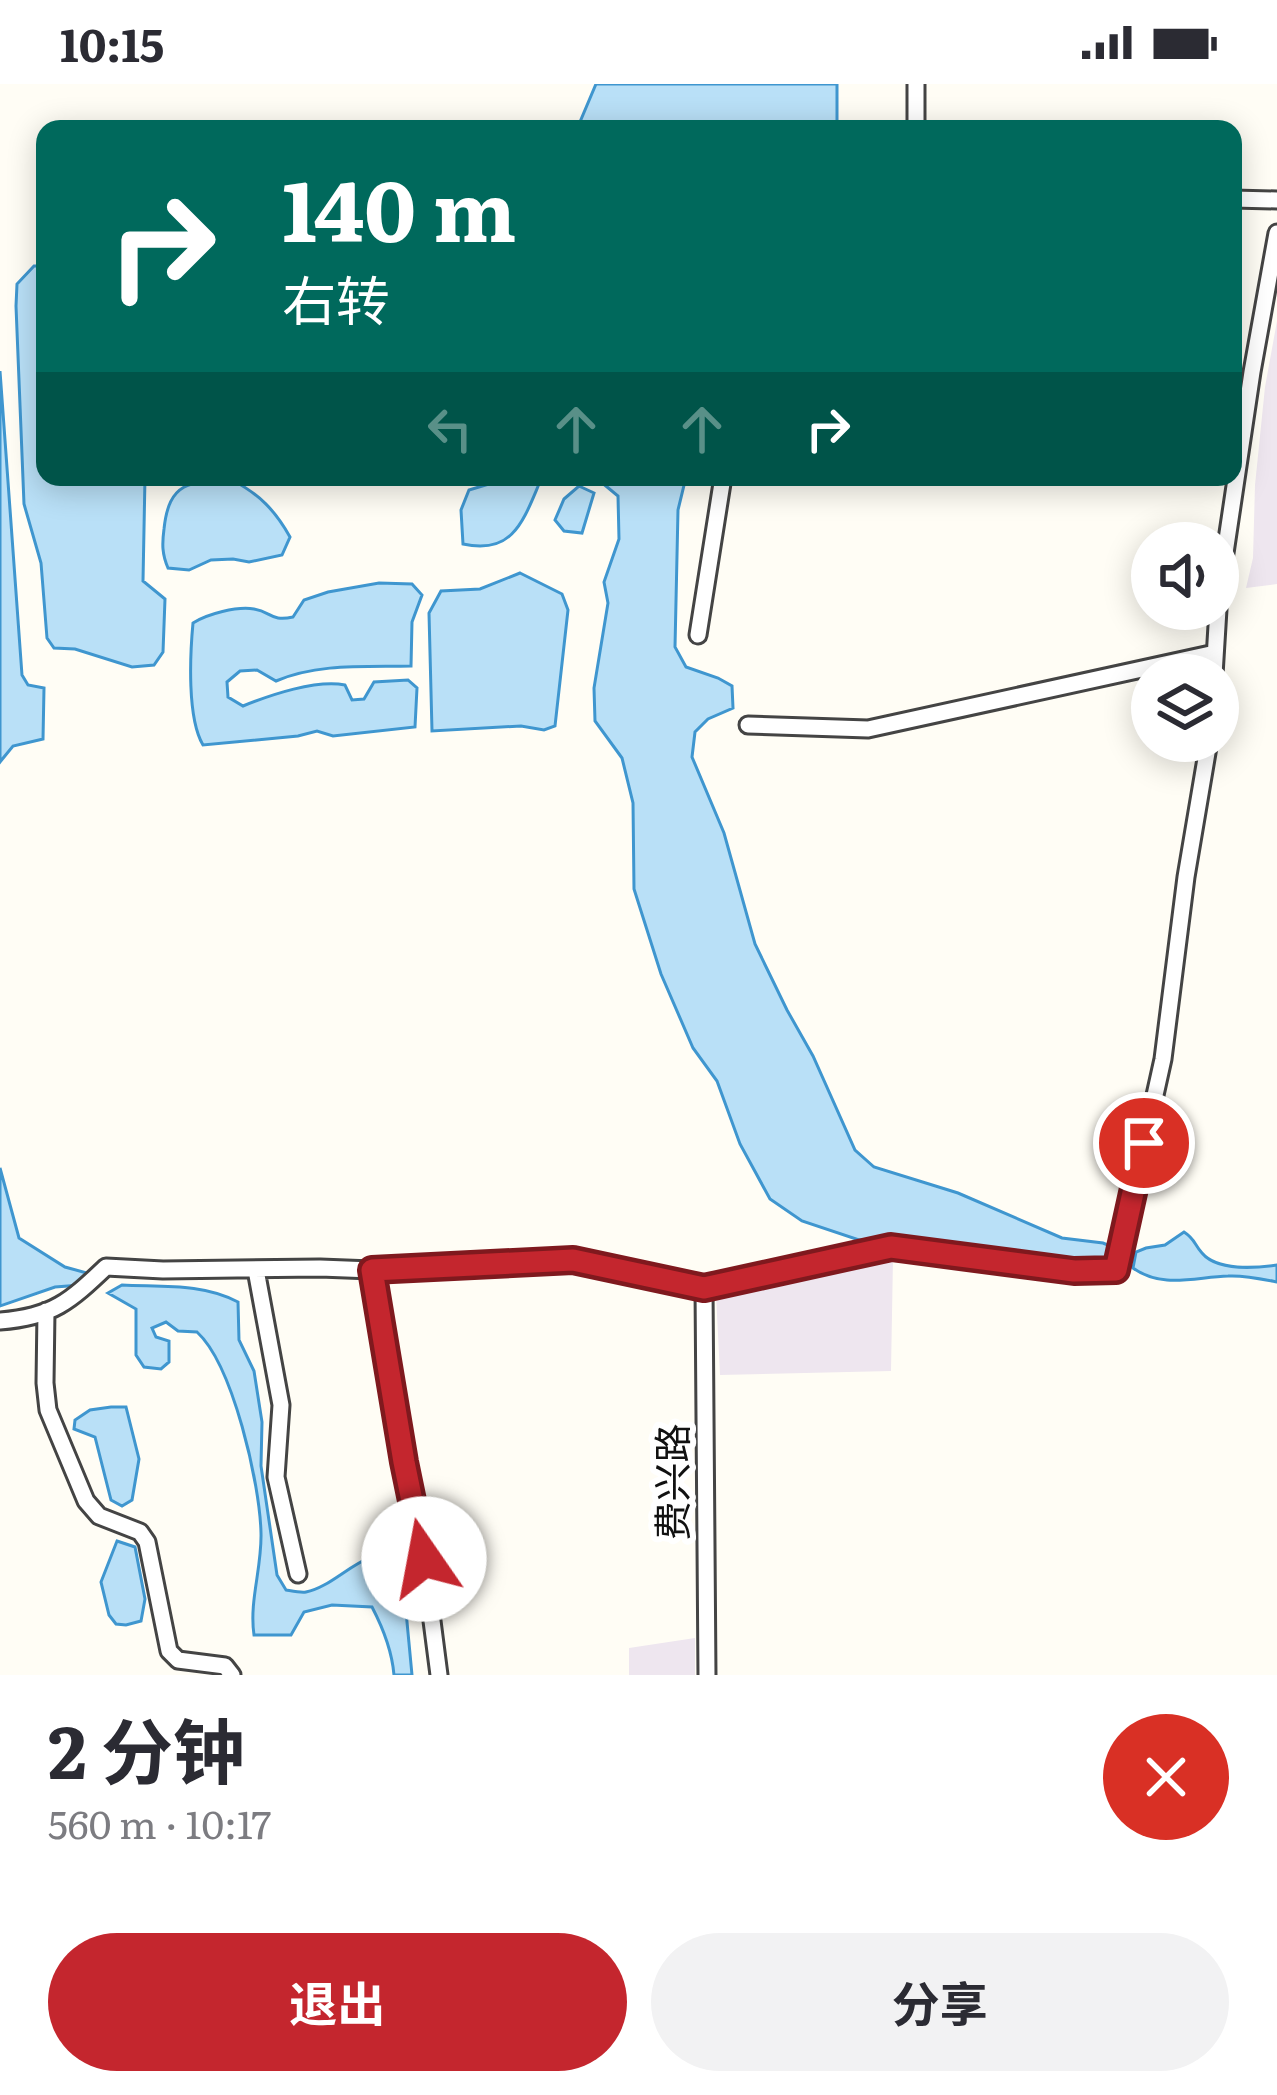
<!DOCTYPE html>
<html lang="zh">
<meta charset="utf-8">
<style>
body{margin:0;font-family:Literata,"Noto Sans SC",serif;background:#f2f2f3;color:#2b2b33;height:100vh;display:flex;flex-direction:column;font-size:45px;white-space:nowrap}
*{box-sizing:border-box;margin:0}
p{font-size:39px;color:#7c7c81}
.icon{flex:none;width:66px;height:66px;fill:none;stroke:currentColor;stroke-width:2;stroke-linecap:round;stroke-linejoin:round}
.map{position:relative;height:1591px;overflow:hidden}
.drawer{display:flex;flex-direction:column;background:#fff;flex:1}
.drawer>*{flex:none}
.banner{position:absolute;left:36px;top:36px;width:1206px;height:366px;border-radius:24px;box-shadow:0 6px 30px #0003;background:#00695c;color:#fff;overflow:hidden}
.buttons{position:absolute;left:1131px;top:438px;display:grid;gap:24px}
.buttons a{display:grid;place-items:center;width:108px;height:108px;border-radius:50%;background:#fff;box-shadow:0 6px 30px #0003;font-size:60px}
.pin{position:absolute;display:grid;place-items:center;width:102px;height:102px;color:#fff;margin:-51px;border:6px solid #fff;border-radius:50%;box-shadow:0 3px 12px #0007}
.me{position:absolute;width:132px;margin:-66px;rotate:348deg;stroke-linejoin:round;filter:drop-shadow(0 0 9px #0008)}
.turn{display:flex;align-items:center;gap:42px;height:252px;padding:0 48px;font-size:54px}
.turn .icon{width:156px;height:156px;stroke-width:2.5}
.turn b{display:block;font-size:84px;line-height:102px}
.lanes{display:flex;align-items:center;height:114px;padding:0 48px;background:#0003;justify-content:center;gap:60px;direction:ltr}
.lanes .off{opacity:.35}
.round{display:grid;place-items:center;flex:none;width:126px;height:126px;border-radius:63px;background:#f2f2f3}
.summary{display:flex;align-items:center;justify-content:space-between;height:204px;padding:0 48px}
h1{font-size:72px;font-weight:700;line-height:90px}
.button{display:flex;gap:24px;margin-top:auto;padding:24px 48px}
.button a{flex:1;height:138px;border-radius:72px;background:#c4262e;color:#fff;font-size:48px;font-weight:700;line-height:138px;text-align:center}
.button a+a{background:#f2f2f3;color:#2b2b33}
.status{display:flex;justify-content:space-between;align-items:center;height:84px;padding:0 60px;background:#fff;direction:ltr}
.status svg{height:33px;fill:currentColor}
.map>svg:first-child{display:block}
.industrial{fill:#eee6ef}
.water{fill:#b9e0f7;stroke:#3f96cf;stroke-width:3}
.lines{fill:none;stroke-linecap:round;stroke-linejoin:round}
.minor-casing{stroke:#444;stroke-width:21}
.minor{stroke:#fff;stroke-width:15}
.route-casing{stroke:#7f191e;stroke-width:30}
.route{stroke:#c4262e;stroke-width:21}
.labels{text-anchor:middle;stroke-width:12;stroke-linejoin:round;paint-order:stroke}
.street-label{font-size:39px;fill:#111;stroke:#fff}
</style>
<div class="status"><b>10:15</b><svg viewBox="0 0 49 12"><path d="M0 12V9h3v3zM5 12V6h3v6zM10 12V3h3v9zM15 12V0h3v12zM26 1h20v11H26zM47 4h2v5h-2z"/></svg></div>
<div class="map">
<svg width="1277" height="1591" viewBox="0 0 1277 1591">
<rect width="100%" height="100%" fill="#fffdf5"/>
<path class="industrial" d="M1277 237V500L1246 504 1253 474 1255 401 1265 303Z
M893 1174 891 1287 720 1291 716 1210Z
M695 1554V1591H629V1564Z"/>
<path class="water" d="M596 0H837V45H577Z
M34 182H45V393H145L143 497 165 515 163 568 154 581 132 583 75 565 54 564 47 554 41 479 24 420 16 222 17 200Z
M0 287 22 591 28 601 44 604 43 655 13 662 0 678Z
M512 393H530L539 400C523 438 512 471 463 460L461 426 469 406Z
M595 393H686L678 426 675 563 686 583 718 594 732 602 733 624 708 635 695 648 692 673 724 749 755 860 787 926 813 972 855 1066 874 1083 958 1109 1062 1154 1103 1159 1115 1164 1111 1181 1054 1178 899 1155 859 1156 802 1137 770 1115 740 1060 717 997 693 964 661 890 634 805 633 719 622 674 595 637 594 604 608 519 604 498 619 455 618 412Z
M232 396C259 410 275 426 290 453L282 471 249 478 233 475 211 476 189 486 168 484C162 470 162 460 164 445 169 398 189 397 232 396Z
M579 402 594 409 582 449 564 447 555 436 564 415Z
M520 489 562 510 568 526 555 642 544 646 521 642 432 647 429 529 441 507 480 505Z
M379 499 412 500 422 511 412 538 411 582C366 583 318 579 276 597L257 586 240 587 227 598 228 613 243 622C270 611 317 595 345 601L352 616 364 615 374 598 408 596 417 604 415 643 333 652 317 647 298 652 203 661C187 634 190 571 193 539 207 530 237 522 254 525 272 528 271 538 293 533L304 516 328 508Z
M0 1084 19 1154 65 1183 94 1191 81 1201 55 1203 0 1222Z
M1184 1148C1195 1155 1194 1160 1202 1169 1217 1187 1256 1184 1277 1181V1198C1262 1195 1244 1191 1228 1192 1195 1193 1162 1205 1133 1184L1136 1168 1146 1164 1165 1161Z
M122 1201C161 1203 203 1199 238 1218L239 1256 254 1287 262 1338 261 1382 277 1491 286 1506C292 1507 301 1509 306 1508 337 1502 364 1462 396 1472L402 1485 412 1591H394C392 1567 383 1544 372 1523L332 1521 304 1528 291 1551H254C249 1517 262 1484 261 1449 260 1400 233 1281 197 1248L178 1247 166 1238 152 1244 156 1253 169 1257V1278L161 1285 144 1283 136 1271V1225L108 1209Z
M111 1323H126L139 1375 132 1416 122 1422 111 1416 95 1353 74 1345 75 1336 90 1326Z
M117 1457 135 1463 145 1515 141 1537 126 1541 116 1540 109 1531 101 1498Z"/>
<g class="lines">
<g class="minor-casing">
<path id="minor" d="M916 0V45
M1233 115 1277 116
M1218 516 1252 288 1277 149
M698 551 723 393
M1214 591 1218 525
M748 641 868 645 1215 569
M256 1186 281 1321 276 1393 298 1490
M372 1186 424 1475 439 1591
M704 1204 707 1591
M46 1227 45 1299 48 1326 86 1417 99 1432 140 1448 147 1458 169 1567 178 1576 225 1582 232 1591
M0 1237C53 1233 70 1217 106 1183L163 1186 320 1184 372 1186 573 1176 704 1204 891 1163 1074 1187H1116L1163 975 1186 793 1209 657"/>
</g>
<use href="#minor" class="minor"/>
</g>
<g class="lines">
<g class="route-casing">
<path id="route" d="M424 1475 404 1378 372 1186 573 1176 704 1204 891 1163 1074 1187 1116 1186 1144 1059"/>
</g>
<use href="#route" class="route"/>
</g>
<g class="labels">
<g class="street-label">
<text transform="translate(673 1398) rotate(-90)" y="14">费兴路</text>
</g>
</g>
</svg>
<div class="buttons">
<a><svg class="icon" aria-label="sound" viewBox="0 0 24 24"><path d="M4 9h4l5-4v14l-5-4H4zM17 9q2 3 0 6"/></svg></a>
<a><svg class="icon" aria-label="layers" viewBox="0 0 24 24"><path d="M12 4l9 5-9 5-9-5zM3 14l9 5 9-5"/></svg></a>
</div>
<div class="pin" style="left:1144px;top:1059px;background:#d93025"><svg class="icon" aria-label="arrive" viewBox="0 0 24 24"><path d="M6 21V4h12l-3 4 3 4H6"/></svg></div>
<svg class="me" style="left:424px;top:1475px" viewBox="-20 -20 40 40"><circle r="19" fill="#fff"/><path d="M0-13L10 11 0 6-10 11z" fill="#c4262e"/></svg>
<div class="banner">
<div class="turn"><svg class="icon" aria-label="right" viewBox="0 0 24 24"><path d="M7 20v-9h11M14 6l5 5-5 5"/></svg><div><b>140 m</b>右转</div></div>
<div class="lanes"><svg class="icon off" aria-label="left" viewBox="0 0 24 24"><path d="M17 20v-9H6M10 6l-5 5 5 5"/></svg><svg class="icon off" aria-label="ahead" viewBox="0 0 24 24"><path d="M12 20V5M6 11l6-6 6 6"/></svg><svg class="icon off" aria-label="ahead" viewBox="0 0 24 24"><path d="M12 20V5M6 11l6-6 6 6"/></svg><svg class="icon" aria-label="right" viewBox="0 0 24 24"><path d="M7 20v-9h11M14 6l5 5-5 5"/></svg></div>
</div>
</div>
<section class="drawer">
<div class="summary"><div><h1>2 分钟</h1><p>560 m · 10:17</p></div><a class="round" style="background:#d93025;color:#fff"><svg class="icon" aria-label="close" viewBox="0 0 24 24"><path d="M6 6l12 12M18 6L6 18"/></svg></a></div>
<div class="button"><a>退出</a><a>分享</a></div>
</section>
